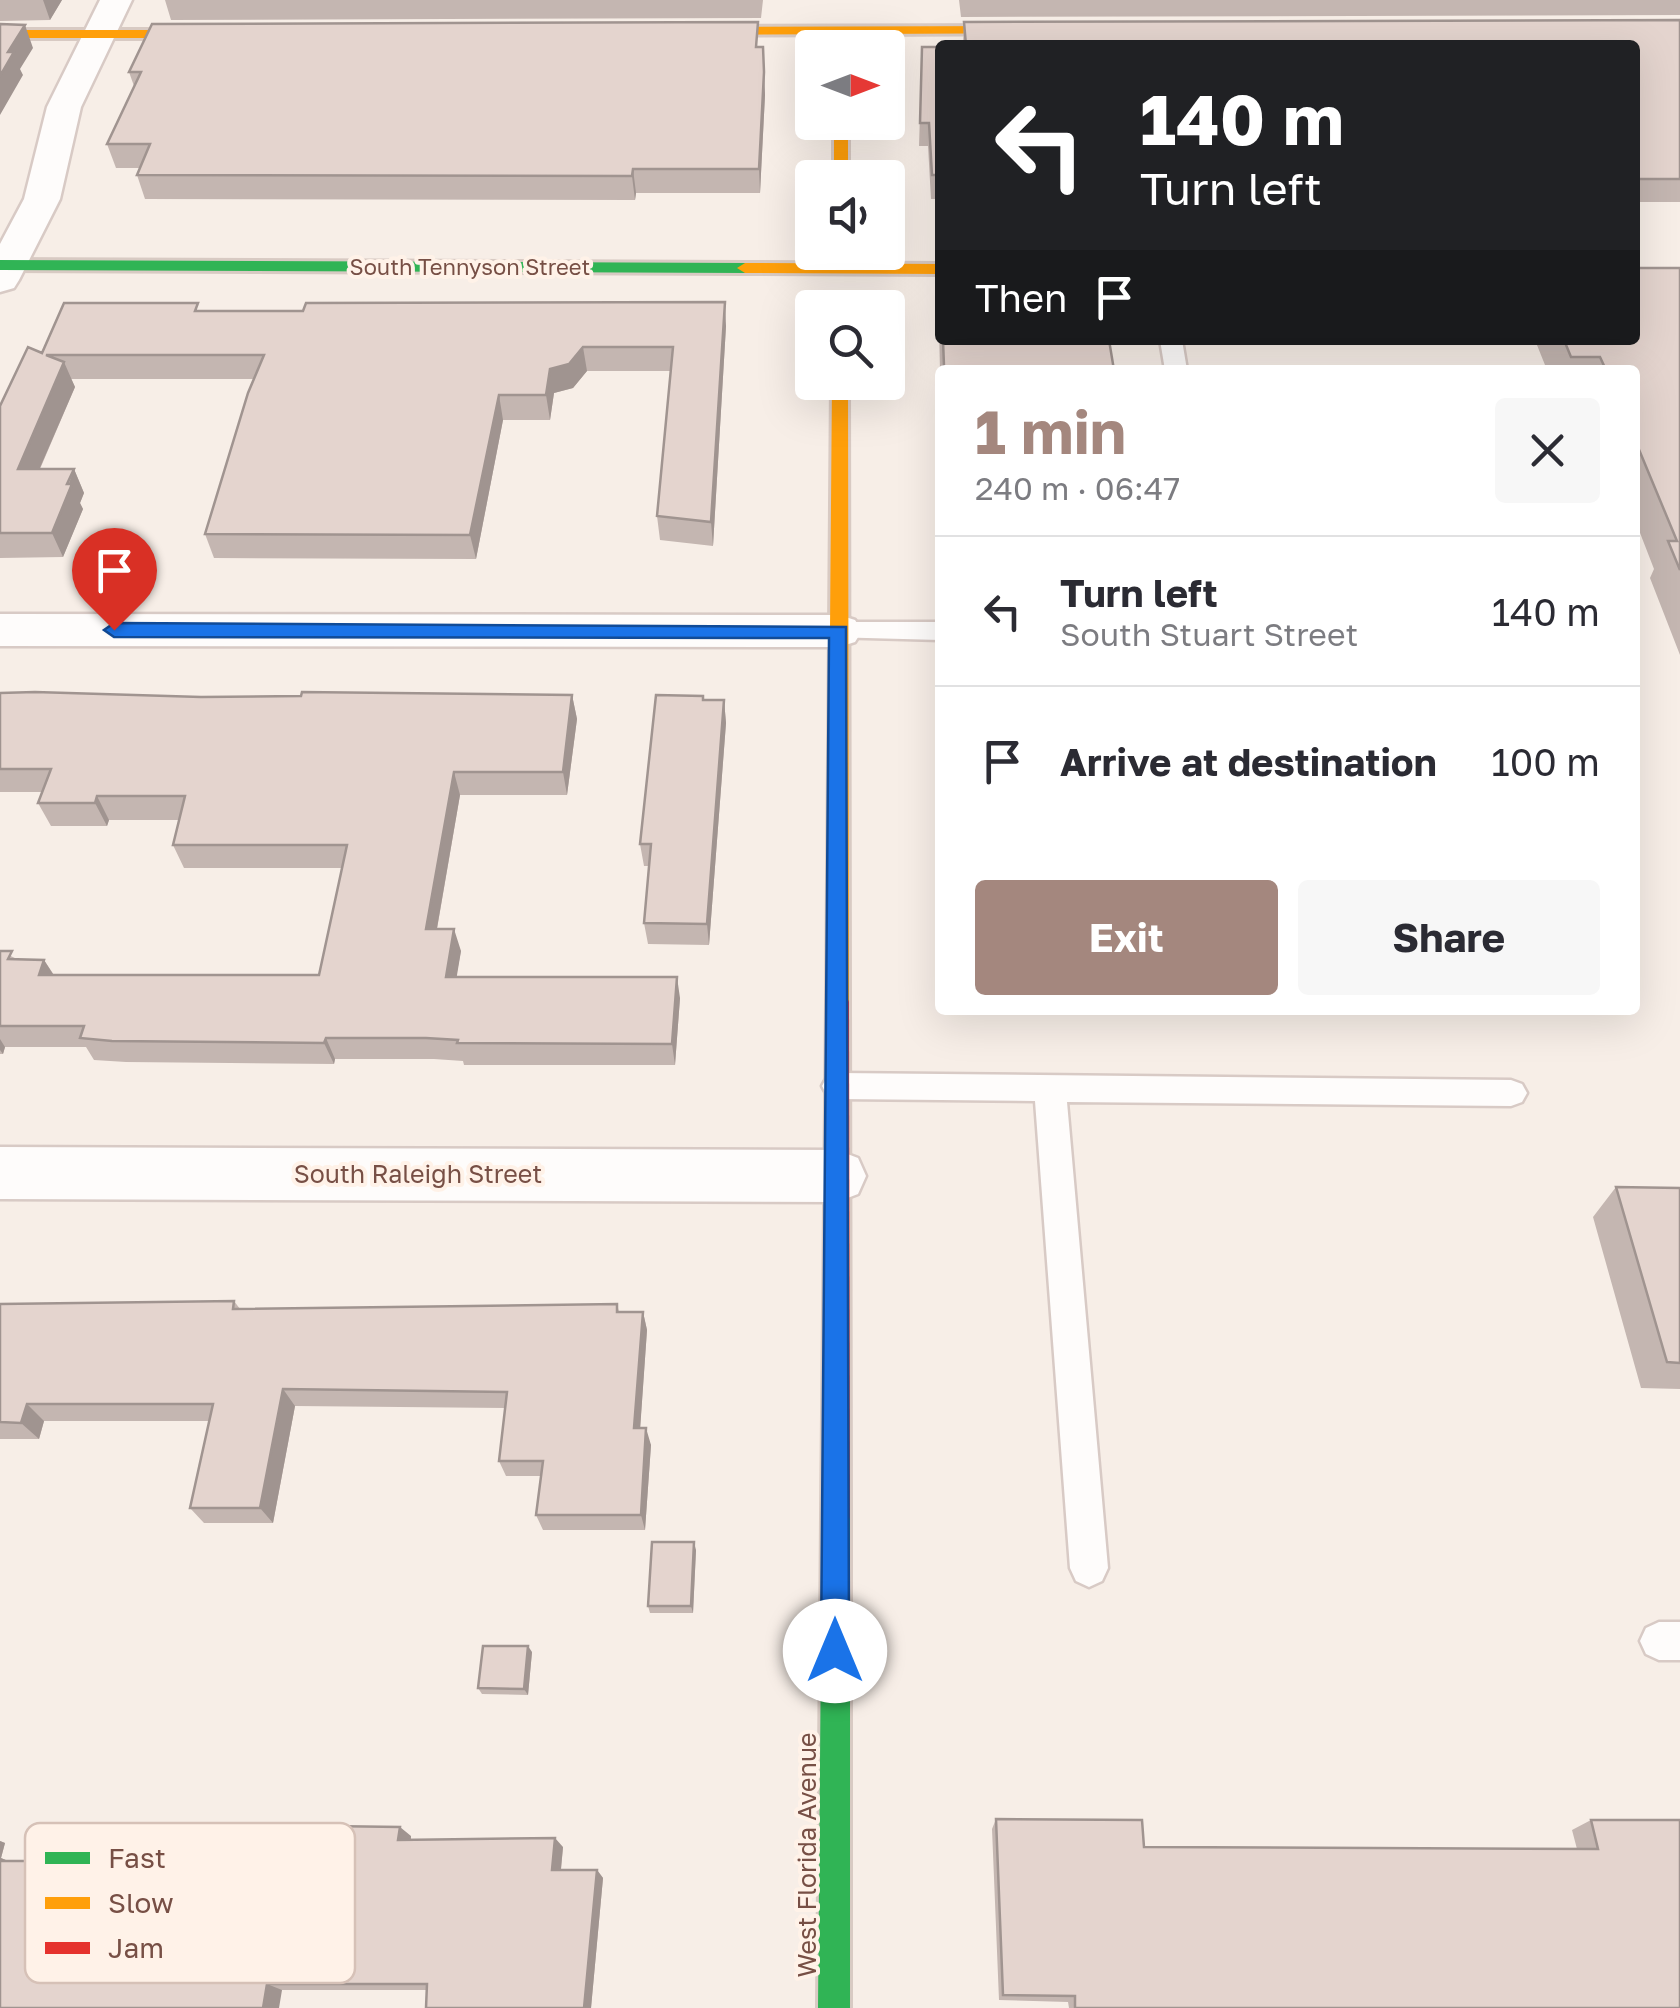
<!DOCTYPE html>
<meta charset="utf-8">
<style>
body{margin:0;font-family:"Golos Text",sans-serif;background:#f7f7f7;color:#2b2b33;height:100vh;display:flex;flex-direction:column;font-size:38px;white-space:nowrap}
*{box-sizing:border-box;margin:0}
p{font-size:32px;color:#7c7c81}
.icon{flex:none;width:55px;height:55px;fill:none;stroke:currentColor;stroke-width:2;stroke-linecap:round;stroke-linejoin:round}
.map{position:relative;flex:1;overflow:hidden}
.sheet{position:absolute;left:935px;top:365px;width:705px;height:650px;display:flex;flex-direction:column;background:#fff;border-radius:10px;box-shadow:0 10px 40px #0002}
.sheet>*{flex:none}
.guide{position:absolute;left:935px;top:40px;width:705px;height:305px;border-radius:10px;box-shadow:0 10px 40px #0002;background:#202124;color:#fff;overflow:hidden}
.needle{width:65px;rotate:90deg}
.fabs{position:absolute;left:795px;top:30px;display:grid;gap:20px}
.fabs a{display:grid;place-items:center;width:110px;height:110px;border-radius:10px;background:#fff;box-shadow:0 10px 40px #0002;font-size:50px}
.pin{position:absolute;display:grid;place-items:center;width:85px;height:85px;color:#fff;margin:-102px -42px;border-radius:50% 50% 50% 0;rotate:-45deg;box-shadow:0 0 10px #0007}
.pin .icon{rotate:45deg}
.me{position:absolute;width:110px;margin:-55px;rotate:0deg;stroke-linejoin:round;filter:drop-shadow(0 0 8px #0008)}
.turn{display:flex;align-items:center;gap:35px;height:210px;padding:0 40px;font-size:45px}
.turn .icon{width:130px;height:130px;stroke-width:2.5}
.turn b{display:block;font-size:70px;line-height:85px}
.then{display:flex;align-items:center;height:95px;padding:0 40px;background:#0003;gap:20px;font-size:38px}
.round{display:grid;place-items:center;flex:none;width:105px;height:105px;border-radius:10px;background:#f7f7f7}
.overview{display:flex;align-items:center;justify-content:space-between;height:170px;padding:0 40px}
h1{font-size:60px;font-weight:700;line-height:75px;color:#a4877e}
.cta{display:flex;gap:20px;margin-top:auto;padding:20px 40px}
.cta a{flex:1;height:115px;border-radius:10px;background:#a4877e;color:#fff;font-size:40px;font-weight:700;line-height:115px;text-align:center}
.cta a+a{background:#f7f7f7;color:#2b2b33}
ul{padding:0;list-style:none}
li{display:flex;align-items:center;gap:30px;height:150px;padding:0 40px;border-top:2px solid #e1e1e2}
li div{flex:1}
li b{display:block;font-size:38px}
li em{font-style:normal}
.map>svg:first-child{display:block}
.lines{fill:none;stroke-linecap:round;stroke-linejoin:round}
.lane-casing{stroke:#d8cac5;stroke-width:5}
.street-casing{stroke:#d8cac5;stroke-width:5}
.fast-casing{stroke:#d8cac3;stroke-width:6}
.slow-casing{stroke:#d8cac3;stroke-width:6}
.jam-casing{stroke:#d8cac3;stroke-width:6}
.lane{fill:#fefcfb;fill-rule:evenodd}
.street{fill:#fefcfb;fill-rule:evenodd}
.fast{fill:#30b455;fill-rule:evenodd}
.slow{fill:#ff9f0a;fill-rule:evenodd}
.jam{fill:#e5322d;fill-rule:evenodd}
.wall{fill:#c4b6b1}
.shaded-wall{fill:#a09490}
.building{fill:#e4d4ce;stroke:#a09490;stroke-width:2.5}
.route{fill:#1a73e8;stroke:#114b97;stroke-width:2.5}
.labels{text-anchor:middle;stroke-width:8;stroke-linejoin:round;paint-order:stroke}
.far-street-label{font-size:22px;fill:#774f45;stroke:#fff2e8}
.street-label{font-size:25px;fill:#774f45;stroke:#fff2e8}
.key{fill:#fff2e8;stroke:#d6c1b7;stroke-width:2.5}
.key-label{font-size:28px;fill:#774f45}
</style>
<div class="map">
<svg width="1680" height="2008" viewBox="0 0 1680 2008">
<rect width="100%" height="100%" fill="#f7eee7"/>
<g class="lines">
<g class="lane-casing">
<path id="lane" d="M1160 340H1182L1187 370H1165Z
M839 622H940V640L830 637 826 631 830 625Z
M838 1073 1511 1080 1522 1084 1527 1093 1522 1102 1511 1106 1067 1102 1108 1568 1102 1581 1089 1587 1076 1581 1070 1568 1035 1101 838 1099 827 1095 822 1086 827 1077Z
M1659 1622H1680V1660H1659L1646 1654 1640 1641 1646 1628Z"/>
</g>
<g class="street-casing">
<path id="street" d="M100 0H132L81 107 60 199 19 280 14 288 0 292V244L24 199 47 107Z
M0 614 839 615 855 620 862 631 855 642 839 647 0 646Z
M0 1147 837 1150 858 1158 866 1176 858 1194 837 1202 0 1199Z"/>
</g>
<g class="fast-casing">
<path id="fast" d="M0 260 745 263 753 268 745 273 0 270Z
M836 1503 846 1507 850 1517V2008H818L822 1517 826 1507Z"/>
</g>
<g class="slow-casing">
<path id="slow" d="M1037 26 1044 30 1042 33 683 35 676 31 683 27Z
M0 30H222L229 34 222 38H0Z
M834 122H848V178H834Z
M940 264V274L745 273 737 268 745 263Z
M832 382H848L849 1002 846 1009H830L827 1002Z"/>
</g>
<g class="jam-casing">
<path id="jam" d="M838 993 846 995 849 1002 850 1517 846 1527 836 1531 826 1527 822 1517 827 1002 830 995Z"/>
</g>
<use href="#lane" class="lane"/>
<use href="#street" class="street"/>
<use href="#fast" class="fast"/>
<use href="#slow" class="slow"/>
<use href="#jam" class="jam"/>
</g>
<path class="wall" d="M0 0H62L50 20 0 21Z
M165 0H763L761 18 171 20Z
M959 0H1680V15L961 17Z
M1680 20V202H1635V45H963L964 22Z
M759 47 765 95 760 193H636L635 200 145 199 137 175 140 168H116L107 144 134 86 129 72Z
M922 47H940V199H931L928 146H919Z
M1680 268V655L1650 578 1654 569 1635 520V370H1547L1535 340H1635Z
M940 309V340H1109L1114 370H940L939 329Z
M200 311 726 326 713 546 660 540 657 516 671 371H587L573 388 554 393 550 420H503L476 559 214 558 205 534 254 379H71L75 387 40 469H74L84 493 80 503 83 509 63 557 0 558V406L42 353Z
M0 693 201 697 572 695 577 719 567 795H460L437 929 461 951 456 977 680 998 675 1065H464L463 1061 434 1059H335L334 1064 126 1062 94 1060 86 1047H5L3 1054H0V951L17 959 44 960 54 975H319L342 868H184L173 845 179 820H109L107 826H51L38 803 42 792H0Z
M704 700H724L726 723 709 945 648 944 644 923 649 866H644L640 844Z
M1616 1187 1680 1188V1389L1641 1388 1593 1217Z
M234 1301 240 1309 617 1304 619 1312H643L647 1330 640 1428 651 1445 645 1530H543L536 1515 541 1476H506L499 1461 505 1408 295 1406 273 1523H204L190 1508 209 1421H44L39 1439H0V1304Z
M696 1550 693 1613H650L648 1606Z
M532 1652 528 1695 482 1694 478 1688Z
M996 1819 1144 1847 1577 1849 1572 1830 1591 1820 1680 2008H1069L1068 2002 999 2000 992 1829Z
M411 1836V1840L563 1847 561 1870H597L603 1878 591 2008H426L427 1990H282L0 2008V1841L5 1843 1 1858 8 1861H90L110 1869 106 1888H225L242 1855Z"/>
<path class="shaded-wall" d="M43 0H62L50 20Z
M25 25 33 48 20 69 23 75 0 115V76L8 52Z
M763 47 765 95 760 193 759 169Z
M633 169 636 193 635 200 632 176Z
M725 302 726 326 713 546 711 522Z
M583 347 587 371 573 388 554 393 550 420 546 395 550 369Z
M64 362 75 387 29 493 18 469Z
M499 395 503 420 476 559 470 535Z
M74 469 84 493 80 503 83 509 63 557 52 533Z
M572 695 577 719 567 795 563 772Z
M724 700 726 723 709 945 707 924Z
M454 772 460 795 433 951 426 929Z
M97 796 109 820 107 826 95 803Z
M454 929 461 951 453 999 446 977Z
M44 960 58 982 39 975Z
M677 977 680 998 675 1065 672 1044Z
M326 1038 335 1059 334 1064 324 1043Z
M0 1039 5 1047 3 1054 0 1050Z
M643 1312 647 1330 639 1445 634 1428Z
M283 1389 295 1406 273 1523 260 1508Z
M27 1404 44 1421 39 1439 21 1423Z
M646 1428 651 1445 645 1530 641 1515Z
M694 1542 696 1550 693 1613 691 1606Z
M528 1646 532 1652 528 1695 524 1689Z
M400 1827 411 1836 410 1849 398 1840Z
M555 1838 563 1847 560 1878 552 1870Z
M0 1841 5 1843 1 1858 13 1863 0 1865Z
M90 1861 110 1869 104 1896 84 1888Z
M597 1870 603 1878 591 2008H584Z
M267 1984 282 1990 279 2008H263Z"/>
<path class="building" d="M1680 20V179H1635V45H966L964 22Z
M758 22 756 47H763L764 72 759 169H633L632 176 137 175 150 144H107L141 72H129L152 24Z
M0 24 25 25 8 52H14L0 76Z
M922 47H940V175H932L929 123H920Z
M1635 268H1680V570L1668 541H1677L1635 440V370H1606L1600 357H1571L1564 340H1635Z
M725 302 711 522 657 516 673 347H583L569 364 550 369 546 395H499L470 535 205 534 248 393 264 355H46L64 362 18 469H74L67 484H72L52 533H0V406L28 347 42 353 64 303H198L195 311H303L306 303Z
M943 340H1109L1114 370H1060V367L944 366Z
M35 692 201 697 301 696 302 692 572 695 563 772H454L426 929H454L446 977H677L672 1044 457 1043 458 1040 426 1038H326L324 1043 112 1041 80 1038 84 1026H0V951H12L8 959 44 960 39 975H319L347 845H173L185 796H97L95 803H38L51 769H0V693Z
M656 695 703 696V700H724L707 924 644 923 651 844H640Z
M1616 1187 1680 1188V1363L1667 1362Z
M234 1301 233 1309 617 1304V1312H643L634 1428H646L641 1515H536L543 1461H499L507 1392 283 1389 260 1508H190L213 1404H27L21 1423 0 1422V1304Z
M652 1542H694L691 1606H648Z
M483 1646H528L524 1689 478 1688Z
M996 1819 1142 1820 1144 1847 1598 1849 1591 1820H1680V2008H1075V1996L1003 1995Z
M247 1825 400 1827 398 1840 555 1838 552 1870H597L584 2008H426L427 1984H267L263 2008H0V1861H90L84 1888H225L231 1855H242Z"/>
<path class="route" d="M114 623 846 627 849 1651 845 1661 835 1666 825 1661 821 1651 829 638 114 637 104 630Z"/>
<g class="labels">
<g class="far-street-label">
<text x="470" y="275">South Tennyson Street</text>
</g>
<g class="street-label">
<text x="418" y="1183">South Raleigh Street</text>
<text transform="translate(807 1855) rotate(-90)" y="9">West Florida Avenue</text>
</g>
</g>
<rect x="25" y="1823" width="330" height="160" rx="15" class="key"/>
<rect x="45" y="1852" width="45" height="12" fill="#30b455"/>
<rect x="45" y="1897" width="45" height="12" fill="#ff9f0a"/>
<rect x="45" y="1942" width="45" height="12" fill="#e5322d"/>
<g class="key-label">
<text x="108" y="1868">Fast</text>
<text x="108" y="1913">Slow</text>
<text x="108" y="1958">Jam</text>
</g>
</svg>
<div class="fabs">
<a><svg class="needle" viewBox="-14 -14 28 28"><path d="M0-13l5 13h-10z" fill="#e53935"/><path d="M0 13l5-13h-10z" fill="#7c7c81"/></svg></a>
<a><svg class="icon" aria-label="sound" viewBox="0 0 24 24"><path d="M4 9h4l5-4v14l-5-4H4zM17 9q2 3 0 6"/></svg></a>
<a><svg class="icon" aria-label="search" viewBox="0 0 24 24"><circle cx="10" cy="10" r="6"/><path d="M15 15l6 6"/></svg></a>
</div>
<div class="pin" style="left:114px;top:630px;background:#d93025"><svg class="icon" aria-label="arrive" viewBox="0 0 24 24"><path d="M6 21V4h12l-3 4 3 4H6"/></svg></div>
<svg class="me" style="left:835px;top:1651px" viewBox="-20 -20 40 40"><circle r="19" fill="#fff"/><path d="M0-13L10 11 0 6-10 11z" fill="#1a73e8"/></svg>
<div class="guide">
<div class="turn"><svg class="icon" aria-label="left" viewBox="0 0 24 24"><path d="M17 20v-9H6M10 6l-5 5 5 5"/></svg><div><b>140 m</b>Turn left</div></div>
<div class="then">Then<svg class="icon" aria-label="arrive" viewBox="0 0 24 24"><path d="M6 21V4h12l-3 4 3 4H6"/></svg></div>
</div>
<section class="sheet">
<div class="overview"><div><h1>1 min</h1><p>240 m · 06:47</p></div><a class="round"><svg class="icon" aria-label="close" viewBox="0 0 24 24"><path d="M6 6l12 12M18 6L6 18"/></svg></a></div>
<ul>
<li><svg class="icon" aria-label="left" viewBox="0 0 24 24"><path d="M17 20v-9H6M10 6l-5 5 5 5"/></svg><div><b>Turn left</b><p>South Stuart Street</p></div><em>140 m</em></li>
<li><svg class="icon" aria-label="arrive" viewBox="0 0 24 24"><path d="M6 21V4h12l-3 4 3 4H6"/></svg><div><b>Arrive at destination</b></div><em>100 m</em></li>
</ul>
<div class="cta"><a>Exit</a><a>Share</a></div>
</section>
</div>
